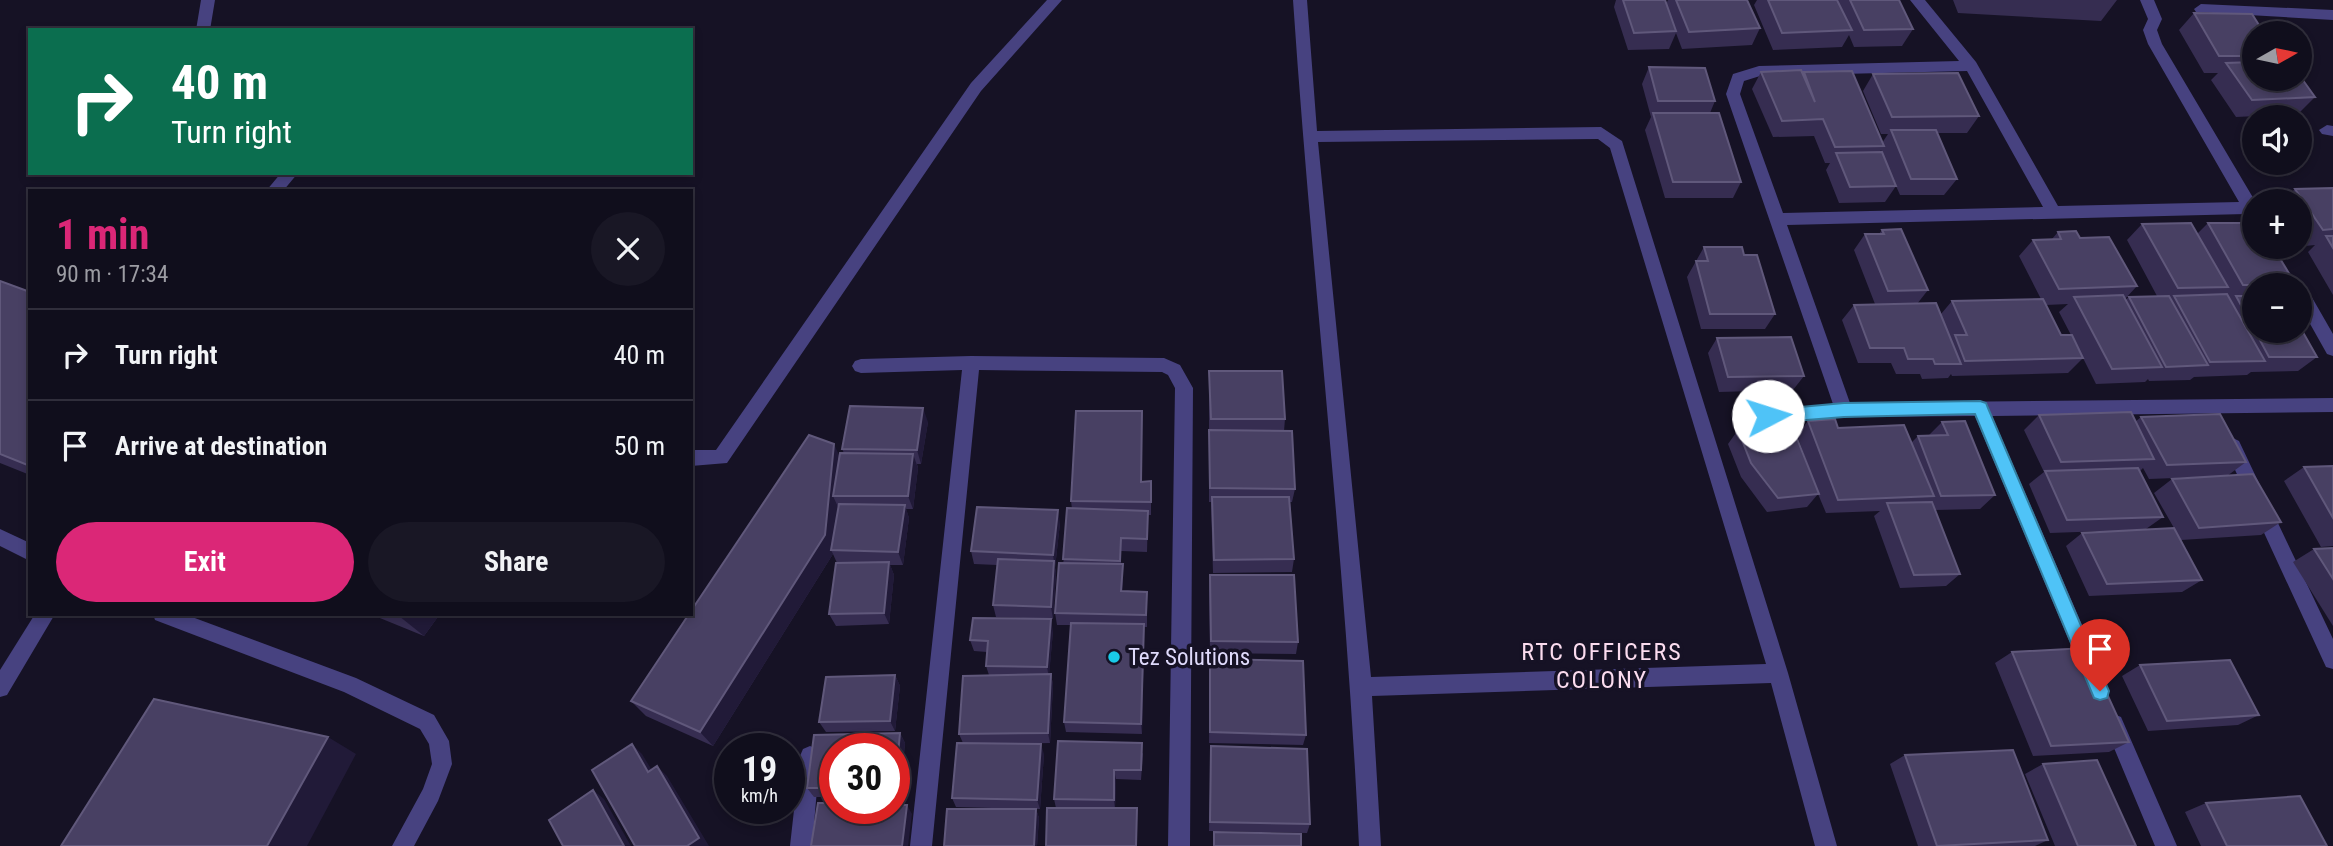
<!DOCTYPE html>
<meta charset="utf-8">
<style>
body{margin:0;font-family:"Roboto Condensed",sans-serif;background:#191725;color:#f1f3f6;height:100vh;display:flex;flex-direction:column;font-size:26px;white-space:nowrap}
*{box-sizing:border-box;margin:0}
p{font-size:23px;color:#9c9ca3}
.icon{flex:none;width:38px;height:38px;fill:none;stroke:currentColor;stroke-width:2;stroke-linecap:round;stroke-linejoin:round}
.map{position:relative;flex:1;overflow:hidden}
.drawer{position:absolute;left:28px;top:189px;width:665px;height:427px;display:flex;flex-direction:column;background:#100e1c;border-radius:0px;box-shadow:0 4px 10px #0003,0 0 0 2px #302e3b}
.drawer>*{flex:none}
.guide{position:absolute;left:28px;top:28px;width:665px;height:147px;border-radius:0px;box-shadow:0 4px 10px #0003,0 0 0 2px #302e3b;background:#0b6e4f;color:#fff;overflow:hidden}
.needle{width:46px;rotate:81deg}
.controls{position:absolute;left:2242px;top:21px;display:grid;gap:14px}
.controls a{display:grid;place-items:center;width:70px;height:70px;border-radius:50%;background:#100e1c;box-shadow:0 4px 10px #0003,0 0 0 2px #302e3b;font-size:35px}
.speed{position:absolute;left:714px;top:733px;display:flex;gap:14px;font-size:35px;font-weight:700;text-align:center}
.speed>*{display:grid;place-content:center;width:91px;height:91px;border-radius:50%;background:#100e1c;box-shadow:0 4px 10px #0003,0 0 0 2px #302e3b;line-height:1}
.speed small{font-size:18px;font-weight:400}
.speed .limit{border:10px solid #d22;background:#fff;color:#111}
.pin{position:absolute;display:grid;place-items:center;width:60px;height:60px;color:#fff;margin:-72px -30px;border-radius:50% 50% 50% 0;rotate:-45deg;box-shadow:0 0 7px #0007}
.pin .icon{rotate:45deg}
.me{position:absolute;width:77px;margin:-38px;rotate:85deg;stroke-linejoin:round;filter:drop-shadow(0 0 5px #0008)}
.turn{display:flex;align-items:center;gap:24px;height:147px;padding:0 28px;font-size:32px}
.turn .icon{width:91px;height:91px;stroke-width:2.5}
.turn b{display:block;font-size:49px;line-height:60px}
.round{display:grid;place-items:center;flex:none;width:74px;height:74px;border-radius:37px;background:#191725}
.head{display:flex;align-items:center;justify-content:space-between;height:119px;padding:0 28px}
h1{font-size:42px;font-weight:700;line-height:52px;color:#db2777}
.primary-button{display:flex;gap:14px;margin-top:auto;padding:14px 28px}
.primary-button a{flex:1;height:80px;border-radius:42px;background:#db2777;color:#fff;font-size:28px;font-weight:700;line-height:80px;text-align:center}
.primary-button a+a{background:#191725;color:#f1f3f6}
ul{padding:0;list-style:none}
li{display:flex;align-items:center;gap:21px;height:91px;padding:0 28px;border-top:2px solid #302e3b}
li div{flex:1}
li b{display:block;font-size:26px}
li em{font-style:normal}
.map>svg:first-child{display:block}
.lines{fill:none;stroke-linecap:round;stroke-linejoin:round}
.minor{fill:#474280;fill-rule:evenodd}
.wall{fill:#362d51;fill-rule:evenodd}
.shaded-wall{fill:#211a38}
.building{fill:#484063;stroke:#60587b;stroke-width:2}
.route{fill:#4fc3f7;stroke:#337fa1;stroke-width:2}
.poi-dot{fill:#19cae8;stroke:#161225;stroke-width:2.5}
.labels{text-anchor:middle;stroke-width:7;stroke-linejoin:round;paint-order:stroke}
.poi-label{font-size:23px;fill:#dfdafb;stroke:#161225;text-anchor:start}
.neighbourhood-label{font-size:24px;letter-spacing:2px;fill:#fbdcef;stroke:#161225}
</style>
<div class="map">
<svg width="2333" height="846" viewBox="0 0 2333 846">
<rect width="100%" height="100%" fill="#161225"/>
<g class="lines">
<path class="minor" d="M201 0H215L210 30H196Z
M1047 0H1062L981 91 727 463 691 466V450H716L971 83Z
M1293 0H1307L1317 131 1601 127 1622 141 1788 673 1837 846H1815L1771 683 1372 696 1381 846H1359C1346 563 1312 282 1293 0ZM1598 139 1610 148 1766 664 1371 677 1318 142Z
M1910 0H1925L1976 62 2058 206 2239 202 2148 44 2143 30 2148 19 2140 0H2154L2162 19 2157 30 2162 44 2255 201 2254 220 2246 214 1787 225 1850 403 2333 398V412L1992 416 2101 669 2098 676 2091 678 2084 676 1975 416 1844 417 1768 424 1762 422 1759 417 1762 412 1768 410 1833 404 1726 94 1733 74 1759 66 1959 61ZM1967 71 2043 207 1783 213 1740 94 1744 81 1760 76Z
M2201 4 2333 10V20L2196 12 2194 9Z
M2327 125 2333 126V136L2322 134 2319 130Z
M281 173H298L283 191H266Z
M2300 285 2306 287 2333 334V356L2327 354 2300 306Z
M971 356 1164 358 1180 365 1193 388 1190 846H1168L1175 388 1168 375 1162 372 979 370 932 846H910L962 370 861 373 855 371 852 366 855 361 861 359Z
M2233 438 2239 441 2333 639V669L2326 667 2224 446 2227 441Z
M0 529 30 543V561L0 546Z
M35 614H55L7 695 0 697V670Z
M153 614H184L356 678 434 715 449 741 452 764 438 801 414 846H392L423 789 432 764 429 744 420 729 344 692 155 620Z
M2114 714 2121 717 2177 846H2155L2104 724 2107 717Z
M810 746 817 749 820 756 812 846H790L800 756 803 749Z"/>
</g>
<path class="wall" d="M1616 0H1665L1666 4 1668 0H1747L1760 28 1752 45 1682 49 1676 33 1669 49 1628 50 1614 7Z
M1757 0H1899L1913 29 1902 46 1854 47 1849 35 1842 47 1773 50 1754 5Z
M1953 0H2117L2101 21 1958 13Z
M2194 13 2254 33V79L2315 97 2298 114 2236 117 2211 80 2218 73H2204L2179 30Z
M1649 67 1715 101 1710 113 1741 182 1733 198H1665L1645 130 1651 117 1642 84Z
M1761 72 1803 75 1804 72 1882 143 1888 134H1881L1863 91 1873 74 1979 116 1967 133H1937L1957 179 1944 195H1900L1896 186 1885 202 1839 203 1826 170 1830 163H1825L1814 136 1773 137 1752 89ZM1881 150 1891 175 1880 152Z
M2333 188V295L2308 252 2315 245 2305 246 2300 238V201H2282L2295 189Z
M2208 223 2254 285V331H2300L2317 357 2298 371 2251 372 2247 375 2194 377 2190 380 2149 381 2148 379 2145 382 2096 384 2083 358 2068 373 1952 376 1951 374 1948 378 1922 379 1920 374H1896L1891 363H1858L1842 320 1854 305 1875 304 1854 250 1865 234H1879L1882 230 1928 290 1917 304 1941 314 1952 301 2041 299 2019 256 2033 240 2052 239 2058 232 2080 238 2137 286 2125 299V300L2129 297 2157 296 2127 240 2142 224 2197 234ZM2068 304 2059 312 2071 335H2061L2046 305Z
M1704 247 1744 255 1775 314 1765 329H1701L1687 277Z
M0 281 30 292V475L0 463Z
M1717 338 1804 376 1793 390 1719 392 1708 353Z
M1209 371 1285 419 1284 431 1295 489 1292 502H1290L1294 559 1292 572 1213 573 1211 502H1209Z
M1142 411 1141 482 1151 481V515H1148L1147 552 1121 551V564H1123V577L1122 592 1147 604V627H1144L1142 734 1066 732 1064 722 1071 625H1057L1055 613 1072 509 1071 501Z
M2039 415 2135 422 2141 417 2246 462 2227 476 2149 479 2143 468 2140 471 2163 517 2146 529 2174 528 2154 493 2172 479 2281 522 2261 535 2181 540 2202 580 2182 592 2089 596 2066 546 2082 533 2106 531 2050 533 2029 484 2044 472 2024 430Z
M1808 421 1838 428 1912 442 1918 436 1929 435 1942 422 1995 495 1980 509 1935 510 1960 574 1946 586 1900 588 1874 516 1880 511 1826 513 1818 494 1807 507 1767 512 1741 477 1728 444 1738 430 1813 479 1797 435Z
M928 422 921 464H917L918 468 913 509H906L909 518 903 565H890L894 575 889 624 836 626 829 614 837 563 833 554 713 746 646 716 631 701 839 456 844 453 842 449Z
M2333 466V546L2321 547 2284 481 2304 467Z
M1060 523 1055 568 1056 573 1053 619 996 617 993 605 997 565 974 564 971 551Z
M2333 548V626L2293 562 2314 549Z
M1210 575 1298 642 1296 654 1210 653 1209 588Z
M370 614H440L424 636Z
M1053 631 1049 674H1051L1053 685 1050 743 997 744 1044 754 1040 809H1036L1039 818 1037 846H944L1027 809 956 807 952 798 963 743 959 734 989 675 986 666 987 652 974 651 970 640Z
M2012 652 2129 742 2109 752 2033 756 1995 663Z
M1210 659 1306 735 1303 745 1209 743Z
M2140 665 2259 715 2238 725 2148 731 2122 676Z
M895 675 900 686 895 731 826 732 819 722Z
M900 733 905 743 900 796H894V749H835V797H814L807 788 814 735Z
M1211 746 1310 824 1307 833 1209 831Z
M1143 753 1141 780 1116 779 1115 808 1137 817V846H1046L1056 808 1054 799Z
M1905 755 2048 840 2035 846H1918L1890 764Z
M2043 764 2136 846H2055L2025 774Z
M2206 803 2327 846H2201L2185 812Z"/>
<path class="shaded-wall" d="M923 408 928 422 921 464 917 450Z
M834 444 843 464 833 496 838 507 831 550 833 554 713 746 700 732Z
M913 454 918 468 913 509 908 496Z
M905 505 909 518 903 565 898 552Z
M1058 510 1060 523 1055 568 1053 555Z
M1054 561 1056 573 1053 619 1051 607Z
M889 562 894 575 889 624 884 613Z
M1123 564V577L1122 604 1121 591Z
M401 614H440L424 636 399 616Z
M1051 619 1053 631 1049 678 1047 667Z
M1144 624V636L1142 734 1141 724Z
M1051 674 1053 685 1050 743 1048 733Z
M895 675 900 686 895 731 890 721Z
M900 733 905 743 900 796 895 787Z
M328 737 356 754 307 846H267Z
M632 744 642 754 659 782 648 772Z
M1041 744 1044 754 1040 809 1037 800Z
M657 766 667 776 709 846H687Z
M1114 770 1116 779 1115 809 1114 800Z
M593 790 604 799 631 846H624Z
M907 805 912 814 908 846H902Z
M1036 809 1039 818 1037 846H1034Z"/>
<path class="building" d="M1623 0H1665L1676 31 1634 33Z
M1676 0H1747L1760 28 1689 32Z
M1768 0H1837L1852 30 1782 33Z
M1850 0H1899L1913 29 1864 30Z
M2194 13 2252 14 2264 33H2254V56H2219Z
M2254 62V79H2300V76L2315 97 2252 100 2226 63Z
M1649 67 1705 68 1715 101H1658Z
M1801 70 1815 102 1804 72 1852 71 1884 146 1835 147 1823 119 1782 121 1761 72Z
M1958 73 1979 116 1892 117 1873 74Z
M1653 113H1719L1741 182H1673Z
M1891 130H1936L1957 179H1911Z
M1882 152 1896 186 1850 187 1836 153Z
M2333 188V229L2323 230 2295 189Z
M2191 223 2228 287 2178 288 2142 224Z
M2208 223H2254V247H2273L2296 285H2243Z
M1901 229 1928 290 1888 291 1865 234H1884L1882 230Z
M2076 231 2080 238 2109 237 2137 286 2059 289 2033 240 2061 239 2058 232Z
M2326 236H2333V248Z
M1704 247H1742L1744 255H1757L1775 314H1710L1696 261H1708Z
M0 281 30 292V466L0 454Z
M2227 294 2265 361 2210 362 2174 296Z
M2123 295 2162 367 2112 369 2074 297Z
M2169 296 2208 365 2166 367 2129 297Z
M2236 296H2254V329Z
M2043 299 2061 335H2072L2083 358 1965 361 1955 335H1967L1952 301Z
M1936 303 1961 364H1935L1933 359H1908L1904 348H1870L1854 305Z
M2300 327 2317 357H2269L2255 331H2300Z
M1791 337 1804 376 1728 377 1717 338Z
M1209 371H1282L1285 419H1211Z
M850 406 923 408 917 450 842 449Z
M1076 411H1142L1141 482 1151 481V502L1071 501Z
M2131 412 2154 459 2061 462 2039 415Z
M2220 414 2246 462 2167 465 2141 417Z
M1835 419 1838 428 1904 425 1934 496 1838 500 1808 421Z
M1965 421 1995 495 1941 496 1918 436 1948 435 1942 422Z
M1792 426 1819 494 1778 498 1751 463 1738 430Z
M1209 430 1292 431 1295 489 1210 488Z
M809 435 834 444 825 535 700 732 631 701 689 614H691V611Z
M840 453 913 454 908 496H833Z
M2333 466V518L2304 467Z
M2138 468 2163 517 2067 520 2045 471Z
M2253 474 2281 522 2199 528 2172 479Z
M1212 497H1289L1294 559 1214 560Z
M1932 502 1960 574 1914 575 1887 503Z
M839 504 905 505 898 552 831 550Z
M977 507 1058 510 1053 555 971 551Z
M1067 508 1148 511 1147 539 1121 538 1120 561 1063 559Z
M2174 528 2202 580 2107 584 2082 533Z
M2333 548V579L2314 549Z
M998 559 1054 561 1051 607 993 605Z
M889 562 884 613 829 614 836 563Z
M1059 563 1123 564 1121 591 1147 592 1146 615 1055 613Z
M1210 575H1294L1298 642 1211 641Z
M973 618 1051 619 1047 667 986 666 988 641 970 640Z
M1071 623 1144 624 1141 724 1064 722Z
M2086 648 2129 742 2051 746 2012 652Z
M1210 659 1303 661 1306 735 1210 732Z
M2230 660 2259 715 2167 721 2140 665Z
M1051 674 1048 733 959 734 963 676Z
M895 675 890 721 819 722 826 677Z
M154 699 328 737 267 846H61Z
M900 733 895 787 894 749H835V788H807L814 735Z
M1058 741 1142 743 1141 770H1114V800L1054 799Z
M957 743 1041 744 1037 800 952 798Z
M632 744 648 772 657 766 699 838 687 846H635L592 770Z
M1211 746 1307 749 1310 824 1210 822Z
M2013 750 2048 840 1937 846 1905 755Z
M2097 760 2136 846H2078L2043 764Z
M593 790 624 846H563L549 820Z
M2300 796 2327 846H2227L2206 803Z
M818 803H835V808H894V805H907L902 846H811Z
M1047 808H1137L1136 846H1046Z
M947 809H1036L1034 846H944Z
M1214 832 1301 834V846H1214Z"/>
<path class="route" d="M1980 401 1986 403 1988 408 2109 691 2107 698 2100 700 2094 698 1975 414 1844 417 1768 423 1763 421 1760 416 1763 412 1768 410 1844 403Z"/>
<circle class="poi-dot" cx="1114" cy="657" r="7"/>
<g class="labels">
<g class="poi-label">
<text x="1128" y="665">Tez Solutions</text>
</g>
<g class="neighbourhood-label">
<text x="1602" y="660">RTC OFFICERS<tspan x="1602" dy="28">COLONY</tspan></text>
</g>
</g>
</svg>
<div class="controls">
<a><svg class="needle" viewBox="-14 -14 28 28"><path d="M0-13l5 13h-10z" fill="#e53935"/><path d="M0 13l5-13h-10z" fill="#9c9ca3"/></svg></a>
<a><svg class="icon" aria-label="sound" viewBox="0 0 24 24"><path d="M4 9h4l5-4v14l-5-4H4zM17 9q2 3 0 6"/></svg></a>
<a>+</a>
<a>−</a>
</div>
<div class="speed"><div>19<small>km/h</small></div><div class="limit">30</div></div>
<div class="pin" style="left:2100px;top:691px;background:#d93025"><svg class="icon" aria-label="arrive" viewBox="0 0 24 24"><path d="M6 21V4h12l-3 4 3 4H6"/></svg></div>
<svg class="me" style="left:1768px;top:416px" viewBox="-20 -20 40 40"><circle r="19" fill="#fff"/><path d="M0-13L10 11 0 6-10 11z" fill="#4fc3f7"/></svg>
<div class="guide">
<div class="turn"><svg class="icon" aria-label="right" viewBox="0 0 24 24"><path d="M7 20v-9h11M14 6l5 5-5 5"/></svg><div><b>40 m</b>Turn right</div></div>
</div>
<section class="drawer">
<div class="head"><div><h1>1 min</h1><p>90 m · 17:34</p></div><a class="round"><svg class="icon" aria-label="close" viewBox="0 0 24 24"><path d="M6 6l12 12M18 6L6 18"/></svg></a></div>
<ul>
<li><svg class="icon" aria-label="right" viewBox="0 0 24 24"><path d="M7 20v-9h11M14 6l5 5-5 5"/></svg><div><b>Turn right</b></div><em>40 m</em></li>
<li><svg class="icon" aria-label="arrive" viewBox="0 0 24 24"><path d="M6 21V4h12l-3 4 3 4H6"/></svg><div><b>Arrive at destination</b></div><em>50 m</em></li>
</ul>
<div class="primary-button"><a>Exit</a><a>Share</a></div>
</section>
</div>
